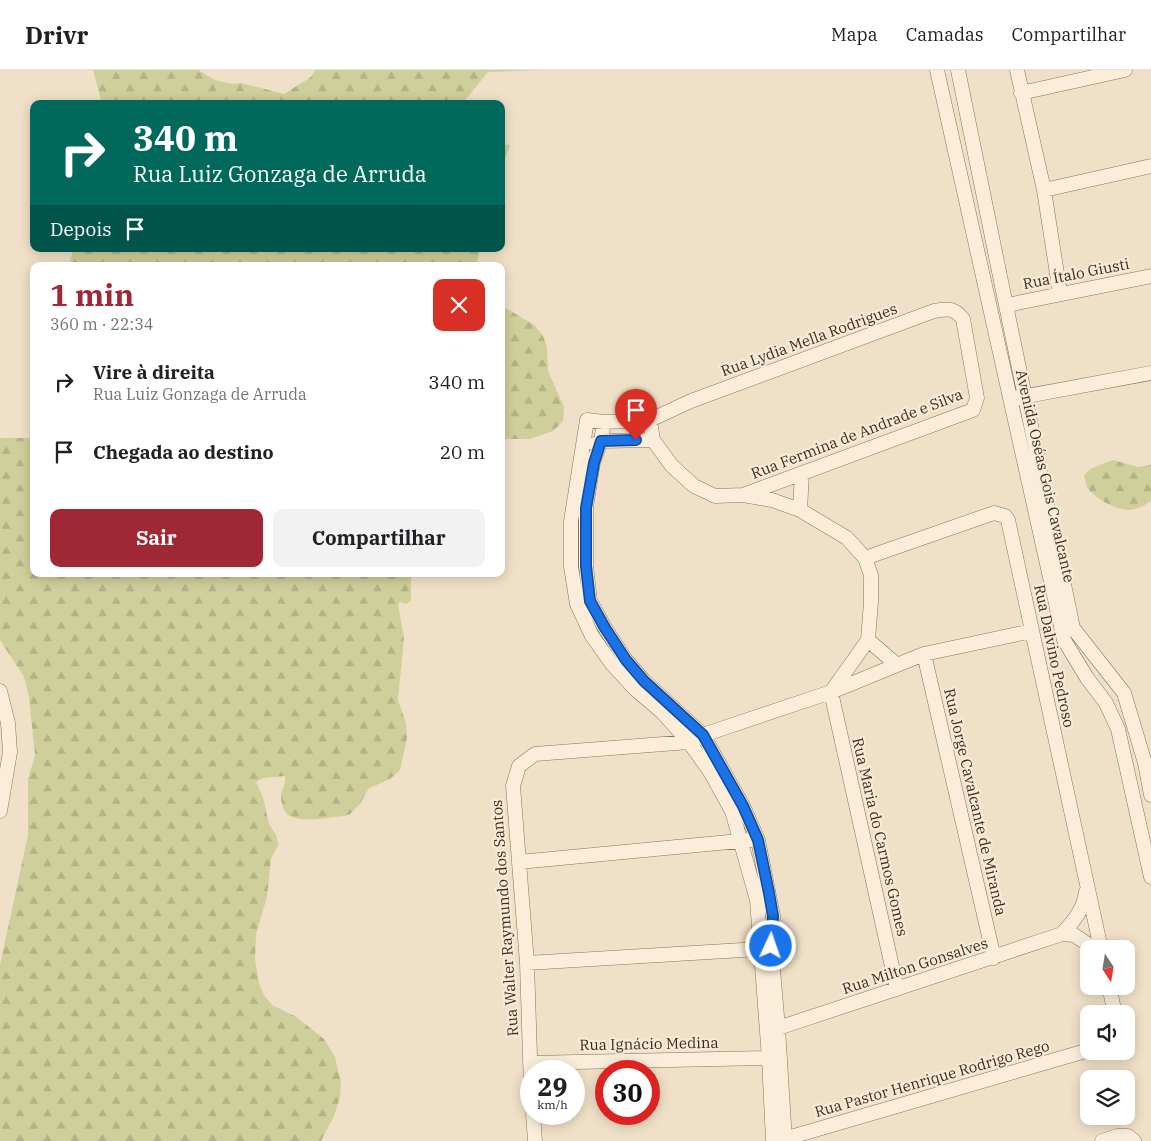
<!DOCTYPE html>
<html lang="pt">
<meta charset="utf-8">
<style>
body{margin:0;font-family:"IBM Plex Serif",serif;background:#f2f2f2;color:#202124;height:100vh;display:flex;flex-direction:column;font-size:19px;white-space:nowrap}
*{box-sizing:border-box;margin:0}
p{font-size:16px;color:#757577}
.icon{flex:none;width:28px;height:28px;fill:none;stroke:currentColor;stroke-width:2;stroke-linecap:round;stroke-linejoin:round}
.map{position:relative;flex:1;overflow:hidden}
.sheet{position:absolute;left:30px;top:192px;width:475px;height:315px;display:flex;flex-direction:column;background:#fff;border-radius:10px;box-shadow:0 2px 12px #0003}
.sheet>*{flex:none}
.hud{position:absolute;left:30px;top:30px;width:475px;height:152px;border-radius:10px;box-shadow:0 2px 12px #0003;background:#00695c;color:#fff;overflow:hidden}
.needle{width:32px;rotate:168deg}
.tools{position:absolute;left:1080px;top:870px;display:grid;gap:10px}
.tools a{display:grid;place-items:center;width:55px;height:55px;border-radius:10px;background:#fff;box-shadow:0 2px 12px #0003;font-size:25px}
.speed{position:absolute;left:520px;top:990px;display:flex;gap:10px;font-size:25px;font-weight:700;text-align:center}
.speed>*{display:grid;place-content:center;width:65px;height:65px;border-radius:50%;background:#fff;box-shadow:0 2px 12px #0003;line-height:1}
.speed small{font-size:12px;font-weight:400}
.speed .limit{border:8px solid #d22;background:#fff;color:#111}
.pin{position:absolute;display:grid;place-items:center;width:42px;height:42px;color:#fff;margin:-51px -21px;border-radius:50% 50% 50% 0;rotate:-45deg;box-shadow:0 0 5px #0007}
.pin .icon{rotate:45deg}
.me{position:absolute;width:55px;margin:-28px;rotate:3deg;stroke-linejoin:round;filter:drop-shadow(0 0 4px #0008)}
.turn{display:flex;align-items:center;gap:18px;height:105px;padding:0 20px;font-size:22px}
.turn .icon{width:65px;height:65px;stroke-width:2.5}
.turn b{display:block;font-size:35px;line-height:42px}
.then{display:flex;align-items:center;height:48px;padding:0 20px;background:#0003;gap:10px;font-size:19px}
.round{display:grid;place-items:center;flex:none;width:52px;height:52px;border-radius:10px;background:#f2f2f2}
.headline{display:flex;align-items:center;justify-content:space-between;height:85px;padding:0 20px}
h1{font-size:30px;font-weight:800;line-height:38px;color:#9f2834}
.action{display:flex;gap:10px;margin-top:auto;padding:10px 20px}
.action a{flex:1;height:58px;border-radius:10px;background:#9f2834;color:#fff;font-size:20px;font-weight:800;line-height:58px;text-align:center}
.action a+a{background:#f2f2f2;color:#202124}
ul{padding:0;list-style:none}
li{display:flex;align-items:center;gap:15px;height:70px;padding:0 20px}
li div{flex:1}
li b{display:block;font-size:19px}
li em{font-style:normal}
header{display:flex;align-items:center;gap:30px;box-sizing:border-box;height:70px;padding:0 25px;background:#fff;border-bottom:1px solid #e0e0e0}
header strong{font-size:24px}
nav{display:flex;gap:28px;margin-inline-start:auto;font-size:18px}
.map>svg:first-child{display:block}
.forest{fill:url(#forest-firs)}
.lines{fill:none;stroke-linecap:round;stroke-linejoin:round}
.minor-casing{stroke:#8d715b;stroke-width:15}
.minor{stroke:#faeedb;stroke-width:14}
.route-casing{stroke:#114b97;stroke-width:12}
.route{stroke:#1a73e8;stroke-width:9}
.labels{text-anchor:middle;stroke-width:4.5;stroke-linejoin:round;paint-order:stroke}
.street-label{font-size:15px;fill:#3d2b1f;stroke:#f7ebd7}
</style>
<header>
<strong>Drivr</strong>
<nav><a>Mapa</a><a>Camadas</a><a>Compartilhar</a></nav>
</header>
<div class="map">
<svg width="1151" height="1071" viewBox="0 0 1151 1071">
<defs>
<pattern id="forest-firs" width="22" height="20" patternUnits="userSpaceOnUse" patternTransform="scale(1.25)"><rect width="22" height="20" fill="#cecf9a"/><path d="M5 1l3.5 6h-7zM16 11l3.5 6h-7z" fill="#b2b284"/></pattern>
</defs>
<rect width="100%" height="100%" fill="#f0e0c7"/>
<path class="forest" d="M93 0H198L215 10 232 14 241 13 284 24 311 7 315 0H541L488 2 462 34H102Z
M501 74 510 75 504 92 503 121 501 124Z
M73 179H480L476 196H69Z
M501 235 534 255 543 266 547 277 548 301 564 337 563 351 553 361 530 369H501Z
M0 368H34V504H415L411 508V531L406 534 400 532 398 535 404 568 398 630 406 653 407 668 400 700 390 709 369 718 360 734 350 744 345 746C331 747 302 753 290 746 284 743 282 735 281 729 280 721 287 714 285 706L263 708 256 712 263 727 269 754 277 767 278 775 271 789 267 827 256 864 255 889 259 914 264 925 272 935 295 946 324 969 335 987 341 1012 340 1027 334 1046 321 1071H0V895L28 765V709L35 685 29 627 24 607 0 570Z
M1113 390 1138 397 1151 395V431C1143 436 1138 439 1129 440 1116 440 1094 428 1087 417 1086 414 1085 409 1084 405L1090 399Z"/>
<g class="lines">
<g class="minor-casing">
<path id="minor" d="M937 0 1064 570 1087 608 1106 633 1118 659 1151 807
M958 0 1002 216 1073 558 1124 623 1145 693 1151 725
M1017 0 1044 120 1060 223
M1021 23 1125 0
M1044 120 1151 96
M1007 235 1151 206
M1016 328 1151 303
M650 350 653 370 672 396 694 416 715 426 743 425 772 430 800 440 847 468 865 488 871 505V532L868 570 831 622 897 919
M604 352 601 371 593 393 586 437V496L590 531 605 558 626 590 644 611 703 665 743 736 758 770 773 846 771 876 778 958 785 1071
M595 374 601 371 653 370
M743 425 973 340 977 328 963 249C953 237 948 239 934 241L691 331 650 350 604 352 587 350 571 451V497L577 534 592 566 612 594 635 619 662 642 689 672 711 703 732 741 757 830 769 988 773 1071
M800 440 802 403
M865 488 994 443 1005 446 1008 450 1101 879
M868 570 896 594
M924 584 994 888
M0 621 8 653 10 682 0 741
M519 792 750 770
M1062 864C1074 850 1083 841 1086 822
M527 893 759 879 768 877
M1109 916 1115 944
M778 958 1062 864 1074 865 1095 879
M530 993 769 988
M531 1018 527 893 513 716 519 696 535 684 689 672 703 665 831 622 924 584 1032 561
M533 1044 535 1071
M784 1069 1089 980
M1102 1071 1117 1066H1128L1134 1071"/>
</g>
<use href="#minor" class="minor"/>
</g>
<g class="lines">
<g class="route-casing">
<path id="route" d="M636 370 601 371 594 393 586 438V496L590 531 605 558 626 590 644 611 703 665 743 736 758 770 769 823 773 846 771 876"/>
</g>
<use href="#route" class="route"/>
</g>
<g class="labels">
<g class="street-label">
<text transform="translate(1076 204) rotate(-11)" y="5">Rua Ítalo Giusti</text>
<text transform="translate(809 270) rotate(-20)" y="5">Rua Lydia Mella Rodrigues</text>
<text transform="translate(857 364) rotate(-21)" y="5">Rua Fermina de Andrade e Silva</text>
<text transform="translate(1045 406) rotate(77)" y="5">Avenida Oséas Gois Cavalcante</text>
<text transform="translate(1054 586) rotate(78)" y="5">Rua Dalvino Pedroso</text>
<text transform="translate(975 732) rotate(77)" y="5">Rua Jorge Cavalcante de Miranda</text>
<text transform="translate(880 767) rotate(77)" y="5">Rua Maria do Carmos Gomes</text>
<text transform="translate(505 848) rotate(-94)" y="5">Rua Walter Raymundo dos Santos</text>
<text transform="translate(915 896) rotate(-18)" y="5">Rua Milton Gonsalves</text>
<text transform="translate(649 974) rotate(-1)" y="5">Rua Ignácio Medina</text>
<text transform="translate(932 1009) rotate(-16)" y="5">Rua Pastor Henrique Rodrigo Rego</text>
</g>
</g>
</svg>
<div class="tools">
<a><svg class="needle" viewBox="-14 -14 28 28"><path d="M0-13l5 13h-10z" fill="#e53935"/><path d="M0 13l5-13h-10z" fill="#757577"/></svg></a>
<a><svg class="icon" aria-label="sound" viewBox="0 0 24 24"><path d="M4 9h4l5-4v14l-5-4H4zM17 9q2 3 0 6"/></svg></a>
<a><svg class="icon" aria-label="layers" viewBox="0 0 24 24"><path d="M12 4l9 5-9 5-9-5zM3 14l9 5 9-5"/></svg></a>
</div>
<div class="speed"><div>29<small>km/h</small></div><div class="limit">30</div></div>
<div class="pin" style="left:636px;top:370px;background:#d93025"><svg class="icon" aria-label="arrive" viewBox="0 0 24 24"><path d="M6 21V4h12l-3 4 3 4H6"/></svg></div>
<svg class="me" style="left:771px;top:876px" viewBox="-20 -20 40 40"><circle r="17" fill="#1a73e8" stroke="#fff" stroke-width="3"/><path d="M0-11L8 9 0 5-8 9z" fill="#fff"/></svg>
<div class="hud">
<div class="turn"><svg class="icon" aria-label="right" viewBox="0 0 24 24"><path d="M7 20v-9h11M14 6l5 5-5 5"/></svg><div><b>340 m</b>Rua Luiz Gonzaga de Arruda</div></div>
<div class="then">Depois<svg class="icon" aria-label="arrive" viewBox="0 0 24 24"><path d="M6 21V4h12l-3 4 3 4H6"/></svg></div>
</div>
<section class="sheet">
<div class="headline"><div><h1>1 min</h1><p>360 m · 22:34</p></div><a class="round" style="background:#d93025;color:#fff"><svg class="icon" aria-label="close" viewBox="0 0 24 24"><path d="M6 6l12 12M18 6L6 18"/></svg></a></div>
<ul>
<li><svg class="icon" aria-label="right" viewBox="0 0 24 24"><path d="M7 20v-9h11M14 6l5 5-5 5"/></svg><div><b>Vire à direita</b><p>Rua Luiz Gonzaga de Arruda</p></div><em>340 m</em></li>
<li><svg class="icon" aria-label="arrive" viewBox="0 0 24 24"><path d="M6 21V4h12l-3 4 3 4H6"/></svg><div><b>Chegada ao destino</b></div><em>20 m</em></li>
</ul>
<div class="action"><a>Sair</a><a>Compartilhar</a></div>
</section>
</div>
